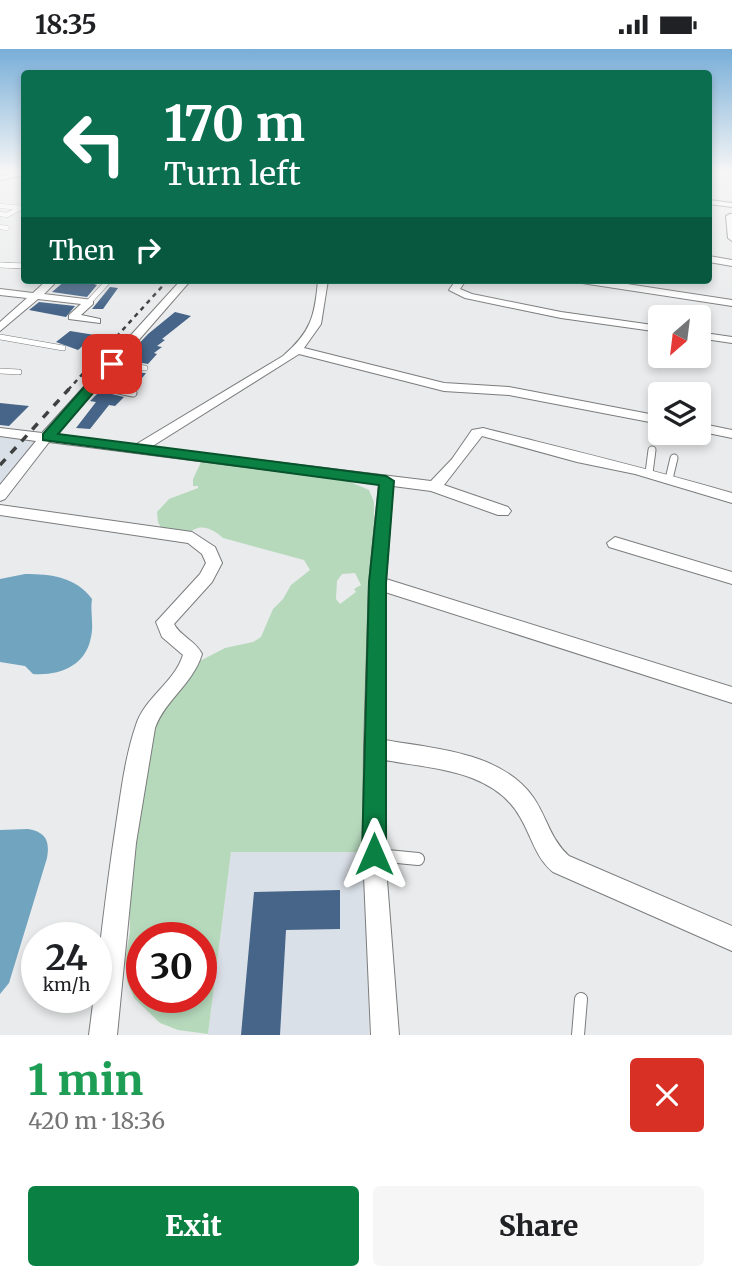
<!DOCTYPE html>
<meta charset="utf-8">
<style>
body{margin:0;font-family:Merriweather,serif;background:#f6f6f6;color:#202124;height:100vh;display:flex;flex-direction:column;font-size:26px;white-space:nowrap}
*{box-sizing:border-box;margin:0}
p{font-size:23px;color:#757577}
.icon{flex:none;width:38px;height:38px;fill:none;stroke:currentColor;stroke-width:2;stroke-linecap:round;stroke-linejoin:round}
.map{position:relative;height:986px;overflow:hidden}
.details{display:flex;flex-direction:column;background:#fff;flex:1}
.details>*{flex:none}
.guide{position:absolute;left:21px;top:21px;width:691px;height:214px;border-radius:7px;box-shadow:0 4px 10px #0003;background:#0b6e4f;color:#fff;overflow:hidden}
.needle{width:46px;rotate:208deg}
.buttons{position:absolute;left:648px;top:256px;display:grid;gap:14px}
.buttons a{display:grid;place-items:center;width:63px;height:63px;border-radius:7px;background:#fff;box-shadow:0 4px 10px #0003;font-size:35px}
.speed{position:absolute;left:21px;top:873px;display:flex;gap:14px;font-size:35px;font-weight:700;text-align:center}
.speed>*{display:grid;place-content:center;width:91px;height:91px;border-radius:50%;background:#fff;box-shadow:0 4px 10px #0003;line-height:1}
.speed small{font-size:18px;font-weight:400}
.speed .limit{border:10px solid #d22;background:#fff;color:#111}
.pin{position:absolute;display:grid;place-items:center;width:60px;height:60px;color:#fff;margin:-30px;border-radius:14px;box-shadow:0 4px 10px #0006}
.me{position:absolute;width:77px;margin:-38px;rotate:0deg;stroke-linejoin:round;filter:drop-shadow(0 0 5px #0008)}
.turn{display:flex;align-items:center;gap:24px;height:147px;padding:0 28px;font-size:32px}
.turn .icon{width:91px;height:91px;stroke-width:2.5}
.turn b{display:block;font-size:49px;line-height:60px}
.then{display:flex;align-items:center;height:66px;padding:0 28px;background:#0003;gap:14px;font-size:26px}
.round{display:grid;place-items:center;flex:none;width:74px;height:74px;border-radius:7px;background:#f6f6f6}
.overview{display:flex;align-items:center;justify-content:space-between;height:119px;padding:0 28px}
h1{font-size:42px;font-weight:800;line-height:52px;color:#1e9e55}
.primary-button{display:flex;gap:14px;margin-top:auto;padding:14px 28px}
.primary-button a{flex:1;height:80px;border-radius:7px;background:#0b8043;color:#fff;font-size:28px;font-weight:800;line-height:80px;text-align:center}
.primary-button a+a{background:#f6f6f6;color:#202124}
.status{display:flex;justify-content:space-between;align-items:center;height:49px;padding:0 35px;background:#fff;direction:ltr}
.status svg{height:19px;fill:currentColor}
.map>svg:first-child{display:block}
.built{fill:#dae0e7}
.green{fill:#b6d9bc;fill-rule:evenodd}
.water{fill:#70a4bf}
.building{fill:#466589}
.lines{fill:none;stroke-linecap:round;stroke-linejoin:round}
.service-far3-casing{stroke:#7b7c7d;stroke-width:5}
.service-far2-casing{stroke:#7b7c7d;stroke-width:6}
.service-far1-casing{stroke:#7b7c7d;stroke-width:9}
.service-casing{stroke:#7b7c7d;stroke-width:14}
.minor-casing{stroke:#7b7c7d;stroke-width:2}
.service-far3{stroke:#fff;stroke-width:4.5}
.service-far2{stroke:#fff;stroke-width:5}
.service-far1{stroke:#fff;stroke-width:7}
.service{stroke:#fff;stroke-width:12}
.minor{fill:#fff;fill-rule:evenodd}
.rail-far1{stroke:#3f4040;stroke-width:2.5;stroke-dasharray:4.5 4.5;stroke-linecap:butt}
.rail{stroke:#3f4040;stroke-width:3.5;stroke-dasharray:8 8;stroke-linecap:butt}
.route{fill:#0b8043;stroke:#07532c;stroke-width:2}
</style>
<div class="status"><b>18:35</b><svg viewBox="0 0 49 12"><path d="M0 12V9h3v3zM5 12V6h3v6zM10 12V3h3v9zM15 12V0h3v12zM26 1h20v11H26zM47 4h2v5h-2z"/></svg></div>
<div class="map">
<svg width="732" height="986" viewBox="0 0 732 986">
<rect width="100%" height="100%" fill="#eaebec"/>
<path class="built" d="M0 385 41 389 0 445Z
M231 803H367L369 986H208Z"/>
<path class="green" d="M202 411 346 431 369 441 374 453 372 803H231L208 985 178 981 160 974 134 949 127 932 125 912 130 882 129 827 151 674 196 614 225 599 253 593 261 588 273 560 283 550 291 536 310 521 304 511 223 489C212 479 198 473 188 486L163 482 158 473 157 463 169 450 198 439V437H193V430ZM355 524 361 536 354 540 356 543 340 555 336 550 337 532 342 525ZM142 889H201V948H142Z"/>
<path class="water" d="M25 525C51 525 76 528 92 550 90 562 94 576 91 588 86 617 59 627 33 625L25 617 0 613V530Z
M28 780C46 783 50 792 47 809L9 934 0 945V781Z"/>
<path class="building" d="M66 231H94V235L97 236 87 248 52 243Z
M110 238 118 239 103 260H92Z
M39 253 75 257 66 268 29 261Z
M175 263 191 267 162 290 165 291 157 297 162 298 154 304 157 305 148 315 131 312 134 309 130 308 139 300 135 299 148 285Z
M70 282 95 286 78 301 56 293Z
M121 321 144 324H146L135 338 110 333Z
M100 342 124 348 115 357 109 356 90 380 76 379 96 353 90 352Z
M0 354 29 357 9 377 0 376Z
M340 841V880L286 881 280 986H241L254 843Z"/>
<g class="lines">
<g class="service-far3-casing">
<path id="service-far3" d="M0 157 24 159
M0 165 7 166 18 160
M0 178 7 179
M0 216 24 217"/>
</g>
<g class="service-far2-casing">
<path id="service-far2" d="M1 216 24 217
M89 253 109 231
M0 288 63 299
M112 315 145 319
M0 322 19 323
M94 335 121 341"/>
</g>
<g class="service-far1-casing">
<path id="service-far1" d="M114 340 133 344
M649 424 652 401
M669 430 674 409"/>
</g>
<g class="service-casing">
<path id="service" d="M377 806 418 810
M578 986 581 950"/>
</g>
<g class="minor-casing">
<path id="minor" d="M22 122H24V126L0 131V127Z
M709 151 732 154V158L709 155Z
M730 165H732V192L728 189 726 167Z
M709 207 732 211V217L709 213Z
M47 231H58L44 245 93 251V255L81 266 100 270V274L69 270V266L81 255 38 250 0 282V273L27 249 0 246V240L33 244Z
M181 231H191L56 386 135 396 283 307C311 283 315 267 318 231H328L321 275 304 299 444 334 509 338 660 367V375L509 346 444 342 299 305 151 398 431 432 452 410 472 381 483 379C566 400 650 420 732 444V454L635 425 577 413 482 387 444 436 508 458 511 462 508 466H498L431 442 393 437 386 530 732 638V654L385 543V691C435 700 501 703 533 748 547 768 550 790 569 807L732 877V902L553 823C535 808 532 788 520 768 494 721 432 720 385 711V805L399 986H371L363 805 364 699 369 534 379 435 49 393 5 450 0 452V436L36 392 0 387V379L42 384Z
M456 231H466L460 240 472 245 561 263 660 277V283L561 269 465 249 449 241Z
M577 231H601L732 251V257L582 234Z
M698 283 732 288V294L698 289Z
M698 374 732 381V389L698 382Z
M0 456 192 483 215 498 222 514 212 533 174 575C180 587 196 592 202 605 193 635 165 651 155 679L136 794 117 986H89C98 918 105 846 116 776 121 743 125 708 136 676 145 648 174 634 183 606L162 588 156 573 200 525 206 514 202 505 188 494 0 466Z
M615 488 732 523V535L609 498 607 494Z"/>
</g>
<use href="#service-far3" class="service-far3"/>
<use href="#service-far2" class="service-far2"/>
<use href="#service-far1" class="service-far1"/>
<use href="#service" class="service"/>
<use href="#minor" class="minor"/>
<path class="rail-far1" d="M68 341 168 231"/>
<path class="rail" d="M0 416 69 340"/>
</g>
<linearGradient id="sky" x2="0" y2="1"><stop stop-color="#78aed8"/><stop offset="0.47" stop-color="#f6f6f6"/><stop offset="1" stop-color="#f6f6f6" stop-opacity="0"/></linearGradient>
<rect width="732" height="260" fill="url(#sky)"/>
<path class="route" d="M112 311 118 315 116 317 58 385 386 427 394 432 386 534V805L382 814 374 817 366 814 362 805 369 534 379 436 43 391V385L107 312Z"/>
</svg>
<div class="buttons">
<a><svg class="needle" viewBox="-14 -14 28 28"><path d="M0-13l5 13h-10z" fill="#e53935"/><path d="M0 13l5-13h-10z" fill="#757577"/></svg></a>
<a><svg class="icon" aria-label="layers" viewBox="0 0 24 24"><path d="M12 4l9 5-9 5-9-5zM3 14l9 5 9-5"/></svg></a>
</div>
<div class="speed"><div>24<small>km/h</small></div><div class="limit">30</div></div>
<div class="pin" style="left:112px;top:315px;background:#d93025"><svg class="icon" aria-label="arrive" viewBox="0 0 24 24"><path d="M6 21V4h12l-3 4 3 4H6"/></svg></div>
<svg class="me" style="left:374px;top:805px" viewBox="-20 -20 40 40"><path d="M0-17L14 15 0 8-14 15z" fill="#0b8043" stroke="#fff" stroke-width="4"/></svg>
<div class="guide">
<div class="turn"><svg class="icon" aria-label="left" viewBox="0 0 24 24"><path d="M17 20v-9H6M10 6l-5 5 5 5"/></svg><div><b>170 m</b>Turn left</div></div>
<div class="then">Then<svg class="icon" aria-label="right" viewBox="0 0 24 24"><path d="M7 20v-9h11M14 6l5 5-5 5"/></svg></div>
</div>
</div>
<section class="details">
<div class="overview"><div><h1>1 min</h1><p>420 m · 18:36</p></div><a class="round" style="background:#d93025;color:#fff"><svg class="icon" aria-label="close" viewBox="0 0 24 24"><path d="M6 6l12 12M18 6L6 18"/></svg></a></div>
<div class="primary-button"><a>Exit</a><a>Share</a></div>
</section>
